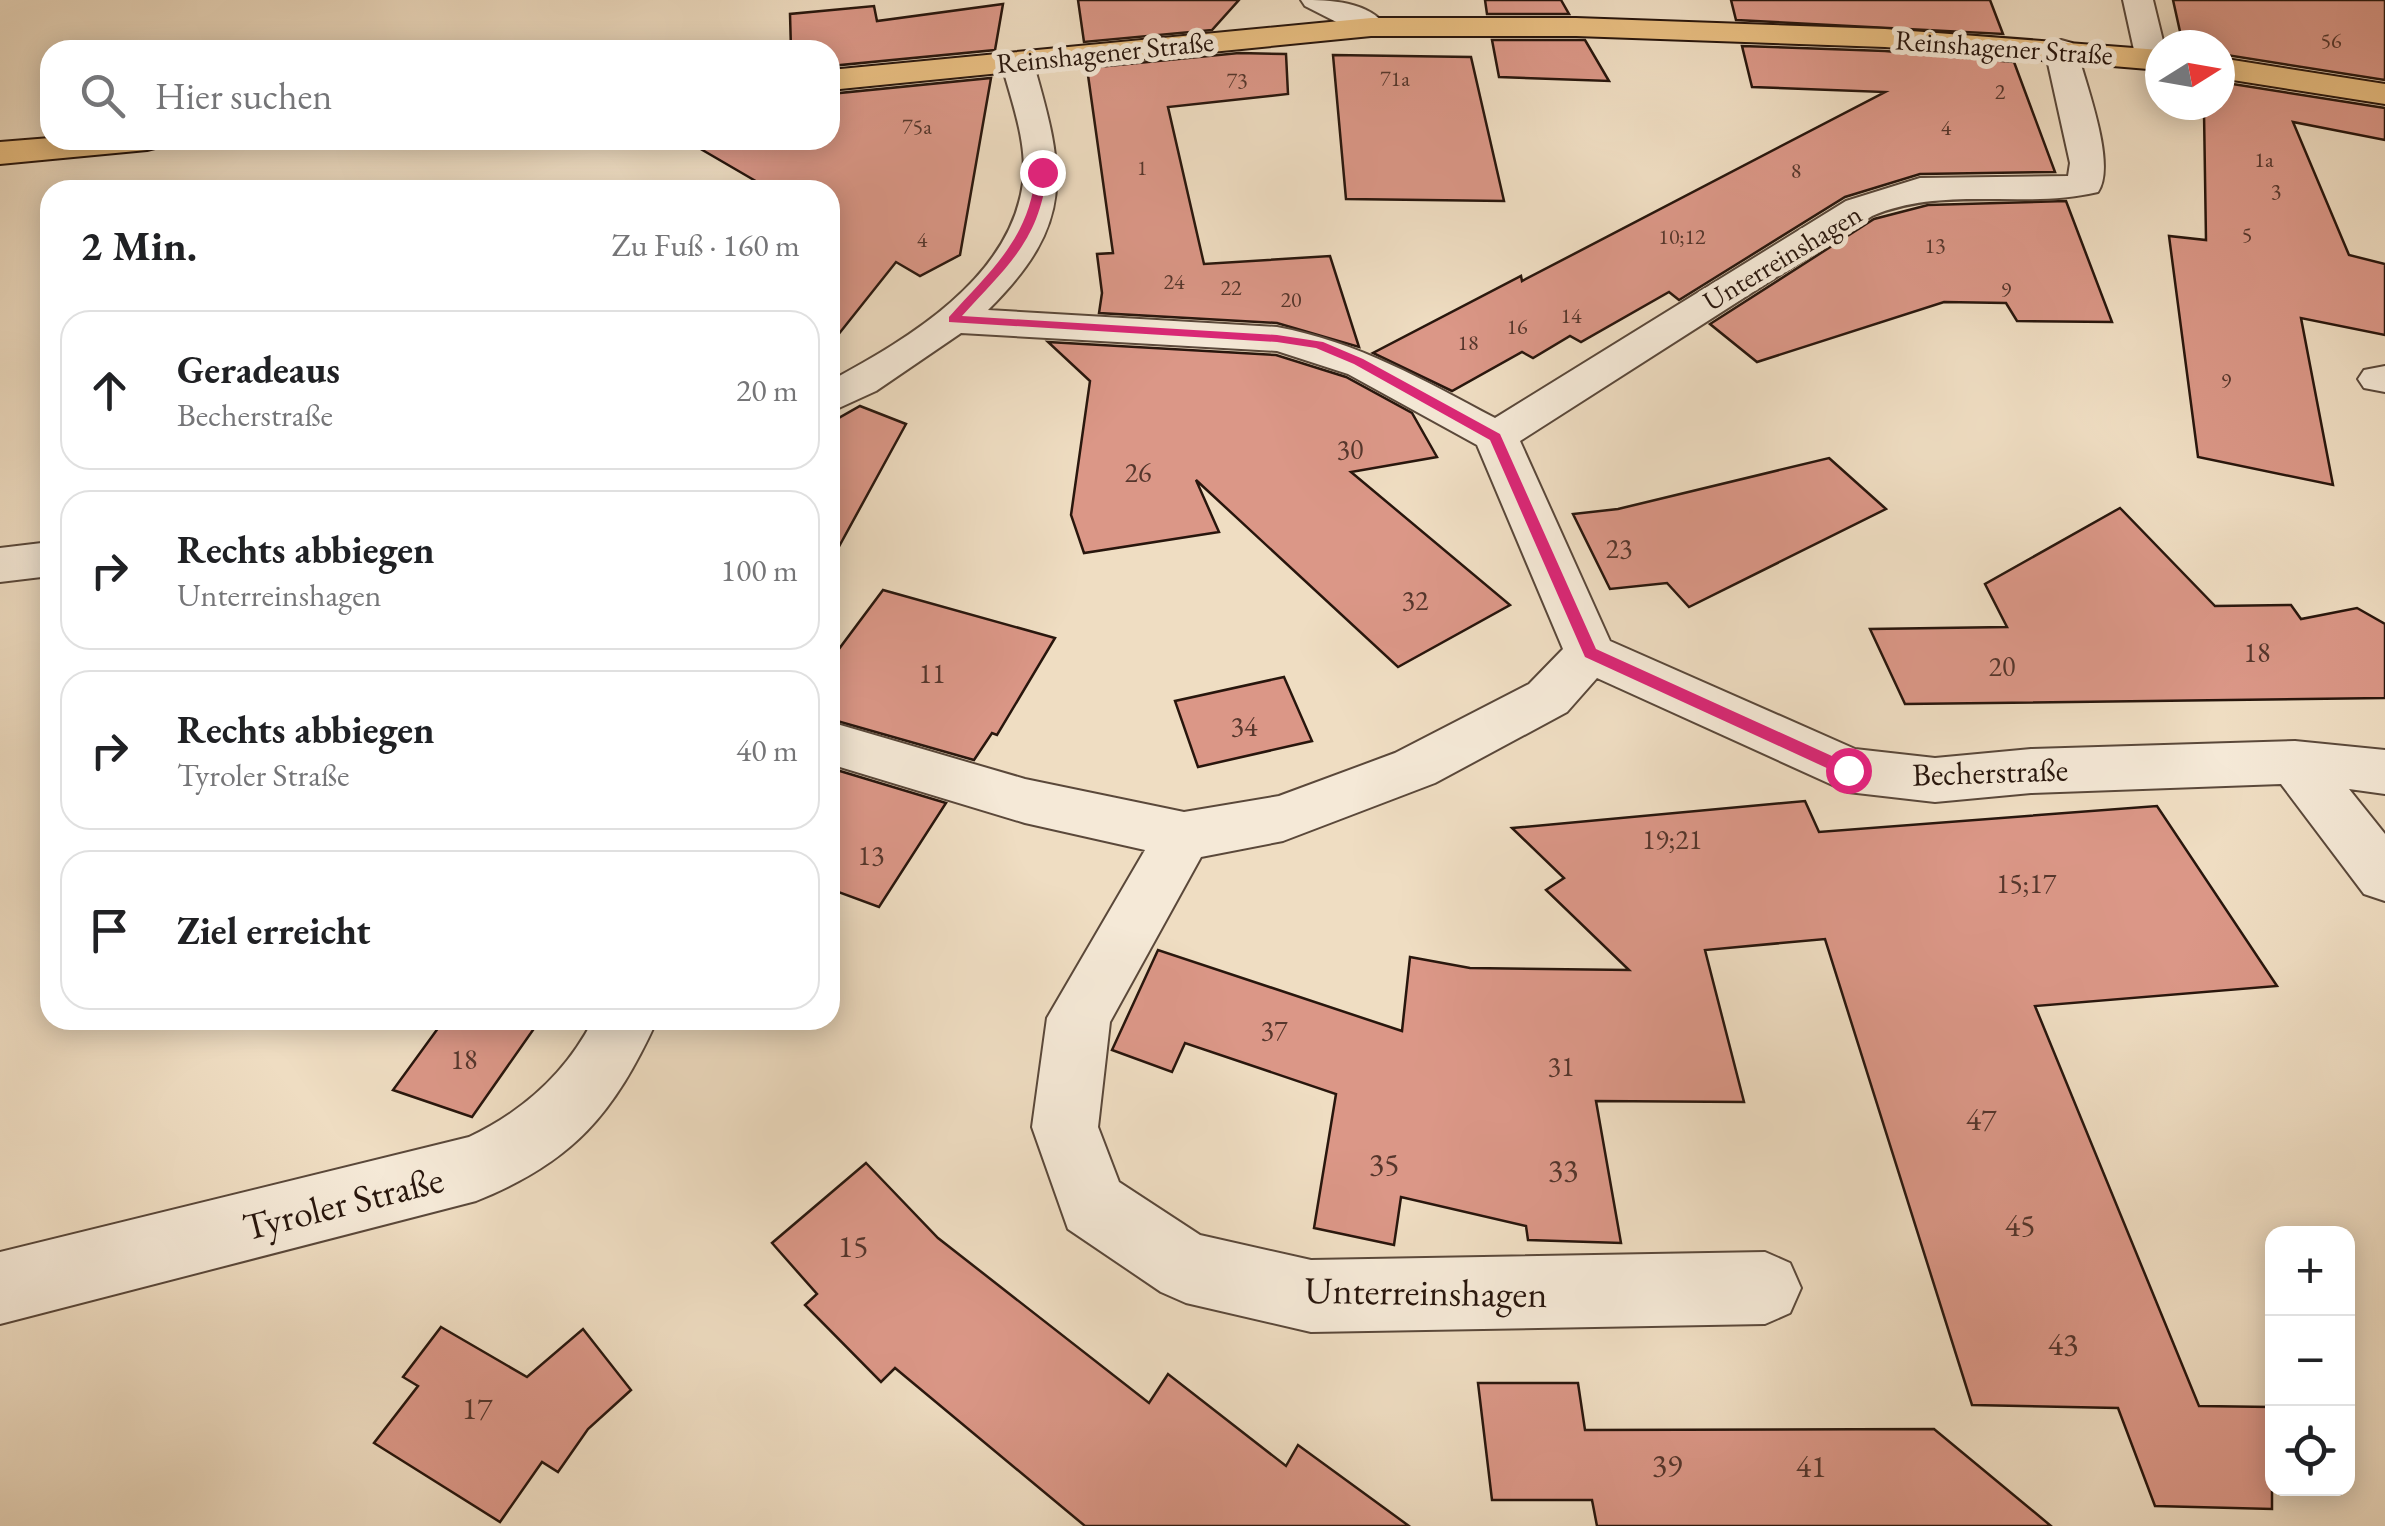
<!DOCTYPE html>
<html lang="de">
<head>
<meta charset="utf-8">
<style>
	:root { --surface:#fff; --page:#f6f6f6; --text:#202124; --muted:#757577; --line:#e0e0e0 }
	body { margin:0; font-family:"EB Garamond",serif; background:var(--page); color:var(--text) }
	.controls { position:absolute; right:30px; bottom:30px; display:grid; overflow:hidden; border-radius:20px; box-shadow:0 5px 25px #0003 }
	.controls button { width:90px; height:90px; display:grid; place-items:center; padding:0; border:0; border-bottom:2px solid var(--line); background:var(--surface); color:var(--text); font:50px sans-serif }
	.compass { position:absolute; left:2145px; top:30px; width:90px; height:90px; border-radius:50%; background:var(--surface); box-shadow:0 5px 25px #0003; rotate:79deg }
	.stop { position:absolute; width:30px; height:30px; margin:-22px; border:8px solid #db2777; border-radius:50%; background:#fff }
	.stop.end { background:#db2777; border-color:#fff; box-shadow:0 2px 10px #0008 }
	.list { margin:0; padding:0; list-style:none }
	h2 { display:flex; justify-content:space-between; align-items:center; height:130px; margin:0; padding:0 40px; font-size:42px }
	h2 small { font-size:32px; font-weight:400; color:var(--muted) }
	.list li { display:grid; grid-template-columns:65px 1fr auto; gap:30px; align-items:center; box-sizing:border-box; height:160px; margin:0 20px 20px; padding:0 20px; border:2px solid var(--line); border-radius:30px }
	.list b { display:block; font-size:38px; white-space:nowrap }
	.list p { margin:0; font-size:32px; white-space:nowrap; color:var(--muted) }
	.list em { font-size:32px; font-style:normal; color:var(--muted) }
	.icon { flex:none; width:55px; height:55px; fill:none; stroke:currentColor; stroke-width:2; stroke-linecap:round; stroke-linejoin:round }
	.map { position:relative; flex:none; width:2385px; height:1526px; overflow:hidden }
	.search { position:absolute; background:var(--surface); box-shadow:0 5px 25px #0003; left:40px; top:40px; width:800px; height:110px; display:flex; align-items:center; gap:25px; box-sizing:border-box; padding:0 35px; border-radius:30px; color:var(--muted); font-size:38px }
	.panel { position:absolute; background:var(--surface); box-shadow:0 5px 25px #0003; left:40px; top:180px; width:800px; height:850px; border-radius:30px }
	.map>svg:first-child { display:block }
	.building { fill:#db9787; stroke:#28160d; stroke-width:2.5 }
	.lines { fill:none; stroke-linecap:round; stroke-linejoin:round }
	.minor-casing { stroke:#5a483a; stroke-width:4 }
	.major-casing { stroke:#28160d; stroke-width:4 }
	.minor { fill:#f5e9d7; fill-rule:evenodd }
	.major { fill:#e8be81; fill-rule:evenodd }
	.route { fill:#db2777 }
	.labels { text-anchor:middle; stroke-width:10; stroke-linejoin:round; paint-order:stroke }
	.far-number-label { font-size:22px; fill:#55362c }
	.far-street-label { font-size:28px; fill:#28160d; stroke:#f5e9d7 }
	.number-label { font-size:28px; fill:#55362c }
	.street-label { font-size:32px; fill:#28160d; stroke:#f5e9d7 }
	.near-number-label { font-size:32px; fill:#55362c }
	.near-street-label { font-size:38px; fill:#28160d; stroke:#f5e9d7 }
</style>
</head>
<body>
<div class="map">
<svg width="2385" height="1526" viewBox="0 0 2385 1526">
	<rect width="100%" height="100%" fill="#efddc2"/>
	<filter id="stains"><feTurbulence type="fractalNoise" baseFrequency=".002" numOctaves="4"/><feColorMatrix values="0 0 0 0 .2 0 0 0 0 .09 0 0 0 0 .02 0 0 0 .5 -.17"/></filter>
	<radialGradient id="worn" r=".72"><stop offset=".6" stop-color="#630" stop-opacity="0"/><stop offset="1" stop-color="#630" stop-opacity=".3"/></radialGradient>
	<!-- building -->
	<g class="building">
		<polygon points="1078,0 1239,0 1212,30 1084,42"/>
		<polygon points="1485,0 1561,0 1569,14 1487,14"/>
		<polygon points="1731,0 1990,0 2003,34 1736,20"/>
		<polygon points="2173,0 2385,0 2385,80 2220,54 2220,45 2183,45"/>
		<polygon points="1003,4 995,50 830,66 830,50 791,50 790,14 874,6 877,21"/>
		<polygon points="1492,40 1585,40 1609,81 1499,77"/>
		<polygon points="1742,46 1885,51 2014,62 2055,172 1920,174 1845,197 1679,300 1669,292 1581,342 1570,336 1533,358 1522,352 1452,391 1373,353 1521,276 1522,281 1885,92 1752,87"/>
		<polygon points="1239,53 1286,54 1288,94 1168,107 1204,264 1330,256 1359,347 1277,323 1099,313 1102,293 1097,254 1113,253 1087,68"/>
		<polygon points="1333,55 1471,57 1504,201 1346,199"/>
		<polygon points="991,78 960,255 920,276 896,262 830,345 830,190 771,190 687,141 830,140 830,94"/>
		<polygon points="2220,82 2385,108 2385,140 2293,122 2349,255 2385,264 2385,335 2301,318 2333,485 2198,457 2169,236 2206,240 2204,112 2197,111 2196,105 2220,105"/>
		<polygon points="2066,201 2112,322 2017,321 2006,303 1944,302 1757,362 1710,324 1874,219 1928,205"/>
		<polygon points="1048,342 1276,355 1346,377 1412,413 1437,457 1351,472 1510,605 1398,667 1196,480 1219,532 1084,553 1071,515 1090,381"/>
		<polygon points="860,406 906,424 830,563 830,423"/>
		<polygon points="1829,458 1886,509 1689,607 1667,583 1610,589 1573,514 1618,509"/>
		<polygon points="2120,508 2215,606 2291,605 2301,619 2357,608 2385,624 2385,698 1905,704 1870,629 2007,627 1985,584"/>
		<polygon points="883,590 1055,638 997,735 992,733 974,760 830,719 830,661"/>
		<polygon points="1284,677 1312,741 1198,767 1175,701"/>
		<polygon points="830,768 946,803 879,907 830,889"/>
		<polygon points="1805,801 1819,832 2157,806 2277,986 2035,1006 2199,1406 2272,1407 2272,1509 2155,1506 2118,1408 1972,1405 1825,939 1705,950 1744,1102 1596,1101 1621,1243 1528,1240 1526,1226 1401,1197 1394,1245 1314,1228 1336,1094 1185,1043 1172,1072 1112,1050 1158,950 1402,1031 1410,957 1470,968 1629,970 1546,890 1564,878 1512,828"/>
		<polygon points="444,1020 540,1020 472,1117 393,1090"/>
		<polygon points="866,1163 938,1238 1149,1403 1168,1374 1286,1466 1298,1445 1409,1526 1085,1526 895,1368 881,1382 805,1305 817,1294 772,1243"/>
		<polygon points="441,1327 527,1377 583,1329 631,1390 588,1429 558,1472 542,1462 500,1522 374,1443 418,1386 403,1377"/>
		<polygon points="1478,1383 1578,1383 1585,1430 1934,1429 2051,1526 1597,1526 1592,1500 1492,1500"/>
	</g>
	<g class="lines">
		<defs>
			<g id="minor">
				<path d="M1301,0c29,0 67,1 86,27l-5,7h-22l-55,-28z"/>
				<polygon points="2123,0 2153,0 2164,45 2160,45 2160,67 2141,66 2136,59"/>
				<path d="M2061,40l11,3 5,7c8,33 40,114 21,142 -76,18 -153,-7 -226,24l-352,225 90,200 245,108 80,9 96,-9 264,-8 90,9v44l-36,-5 36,45v67l-21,-7 -83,-110 -250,9 -96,9 -87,-10 -251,-114 -30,34 -132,71 -152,58 -82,16 -91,165 -12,105 21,55 81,53 111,25 454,-8 25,11 11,25 -11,25 -25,11 -454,8 -125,-29 -25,-11 -93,-63 -36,-102 15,-109 98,-168 -120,-27 -195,-59v-42l195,57 159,33 95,-16 116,-43 134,-69 34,-35 -86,-204 -129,-71 -71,-23 -316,-18 -85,58 -46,21v-31c78,-42 180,-102 193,-198 5,-40 -12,-83 -22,-121l5,-7h22l5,7c32,110 43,161 -45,248l289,17c81,15 146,53 218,91l351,-217 74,-23 148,-2 2,-13 -25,-113 5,-7z"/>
				<polygon points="2385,366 2385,392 2364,388 2358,379 2364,370"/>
				<polygon points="50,542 50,576 0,582 0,548"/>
				<path d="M593,1020h64c-43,94 -84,142 -181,181l-476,123v-72l469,-115c53,-25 97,-64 124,-117z"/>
			</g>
			<g id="major">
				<polygon points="1371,18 1576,18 1885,29 2160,50 2160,70 1885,47 1576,36 1371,36 830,90 830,70"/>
				<polygon points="2220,58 2385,84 2385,104 2220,78"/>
				<polygon points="50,138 50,140 164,140 159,147 147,150 0,164 0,142"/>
			</g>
		</defs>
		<!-- minor casing -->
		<use href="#minor" class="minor-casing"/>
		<!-- major casing -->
		<use href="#major" class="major-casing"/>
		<!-- minor -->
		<use href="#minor" class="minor"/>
		<!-- major -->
		<use href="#major" class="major"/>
	</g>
	<!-- route -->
	<path class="route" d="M1042,169l5,3c-7,69 -41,95 -85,144l315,19 46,7 40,17 137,75 96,215 258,117v9h-12l-257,-118 -95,-217 -136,-76 -38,-16 -39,-6 -328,-20v-5c43,-48 80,-78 87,-145z"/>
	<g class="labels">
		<!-- far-number labels -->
		<g class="far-number-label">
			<text x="2331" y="48">56</text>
			<text x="1395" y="86">71a</text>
			<text x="1237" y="88">73</text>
			<text x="2000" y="99">2</text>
			<text x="917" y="134">75a</text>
			<text x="1946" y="135">4</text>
			<text x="2264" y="167">1a</text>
			<text x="1142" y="175">1</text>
			<text x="1796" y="178">8</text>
			<text x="2276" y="199">3</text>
			<text x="2247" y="242">5</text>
			<text x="1682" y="244">10;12</text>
			<text x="922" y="247">4</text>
			<text x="1935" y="253">13</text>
			<text x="1174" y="289">24</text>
			<text x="1231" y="295">22</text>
			<text x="2006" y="297">9</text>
			<text x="1291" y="307">20</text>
			<text x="1571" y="323">14</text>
			<text x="1517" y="334">16</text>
			<text x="1468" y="350">18</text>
			<text x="2226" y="388">9</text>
		</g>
		<!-- far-street labels -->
		<g class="far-street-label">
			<text transform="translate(2004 47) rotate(4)" y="10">Reinshagener Straße</text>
			<text transform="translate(1105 52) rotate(-6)" y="10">Reinshagener Straße</text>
			<text transform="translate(1782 257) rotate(-31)" y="10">Unterreinshagen</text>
		</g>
		<!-- number labels -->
		<g class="number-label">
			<text x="1350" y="459">30</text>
			<text x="1138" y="482">26</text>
			<text x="1619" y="558">23</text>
			<text x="1415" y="610">32</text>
			<text x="2257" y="662">18</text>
			<text x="2002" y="676">20</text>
			<text x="932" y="683">11</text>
			<text x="1244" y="736">34</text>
			<text x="1672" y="849">19;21</text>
			<text x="871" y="865">13</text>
			<text x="2026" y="893">15;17</text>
			<text x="1274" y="1040">37</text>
			<text x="464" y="1069">18</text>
			<text x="1561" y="1076">31</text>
		</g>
		<!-- street labels -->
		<g class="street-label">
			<text transform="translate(1990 772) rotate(-2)" y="11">Becherstraße</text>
		</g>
		<!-- near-number labels -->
		<g class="near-number-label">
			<text x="1981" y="1130">47</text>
			<text x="1384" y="1175">35</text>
			<text x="1563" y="1181">33</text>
			<text x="2020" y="1236">45</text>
			<text x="853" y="1257">15</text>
			<text x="2063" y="1355">43</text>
			<text x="477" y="1419">17</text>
			<text x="1667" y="1476">39</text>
			<text x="1811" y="1477">41</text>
		</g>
		<!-- near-street labels -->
		<g class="near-street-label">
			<text transform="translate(343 1203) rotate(-14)" y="13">Tyroler Straße</text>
			<text transform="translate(1426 1292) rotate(1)" y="13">Unterreinshagen</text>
		</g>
	</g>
	<rect width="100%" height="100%" filter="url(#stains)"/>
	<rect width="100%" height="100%" fill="url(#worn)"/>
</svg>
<div class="controls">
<button>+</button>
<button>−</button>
<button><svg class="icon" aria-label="locate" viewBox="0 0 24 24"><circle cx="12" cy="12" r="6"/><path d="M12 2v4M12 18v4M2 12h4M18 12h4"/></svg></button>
</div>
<svg class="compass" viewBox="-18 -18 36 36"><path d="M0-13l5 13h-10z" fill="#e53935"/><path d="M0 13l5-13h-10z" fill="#757577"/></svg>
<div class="stop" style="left:1848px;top:770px"></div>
<div class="stop end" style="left:1042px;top:172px"></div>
<div class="search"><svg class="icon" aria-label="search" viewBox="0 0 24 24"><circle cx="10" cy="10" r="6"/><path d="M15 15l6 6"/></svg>Hier suchen</div>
<section class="panel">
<h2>2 Min.<small>Zu Fuß · 160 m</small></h2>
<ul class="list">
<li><svg class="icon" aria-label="ahead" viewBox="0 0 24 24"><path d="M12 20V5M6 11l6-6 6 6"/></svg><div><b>Geradeaus</b><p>Becherstraße</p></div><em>20 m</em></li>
<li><svg class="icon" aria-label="right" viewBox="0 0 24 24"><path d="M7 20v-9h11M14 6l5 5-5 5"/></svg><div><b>Rechts abbiegen</b><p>Unterreinshagen</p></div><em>100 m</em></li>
<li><svg class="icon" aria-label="right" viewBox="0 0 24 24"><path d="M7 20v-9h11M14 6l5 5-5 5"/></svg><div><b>Rechts abbiegen</b><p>Tyroler Straße</p></div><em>40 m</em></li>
<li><svg class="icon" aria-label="arrive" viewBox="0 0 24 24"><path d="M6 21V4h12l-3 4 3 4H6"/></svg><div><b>Ziel erreicht</b></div></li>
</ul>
</section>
</div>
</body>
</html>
